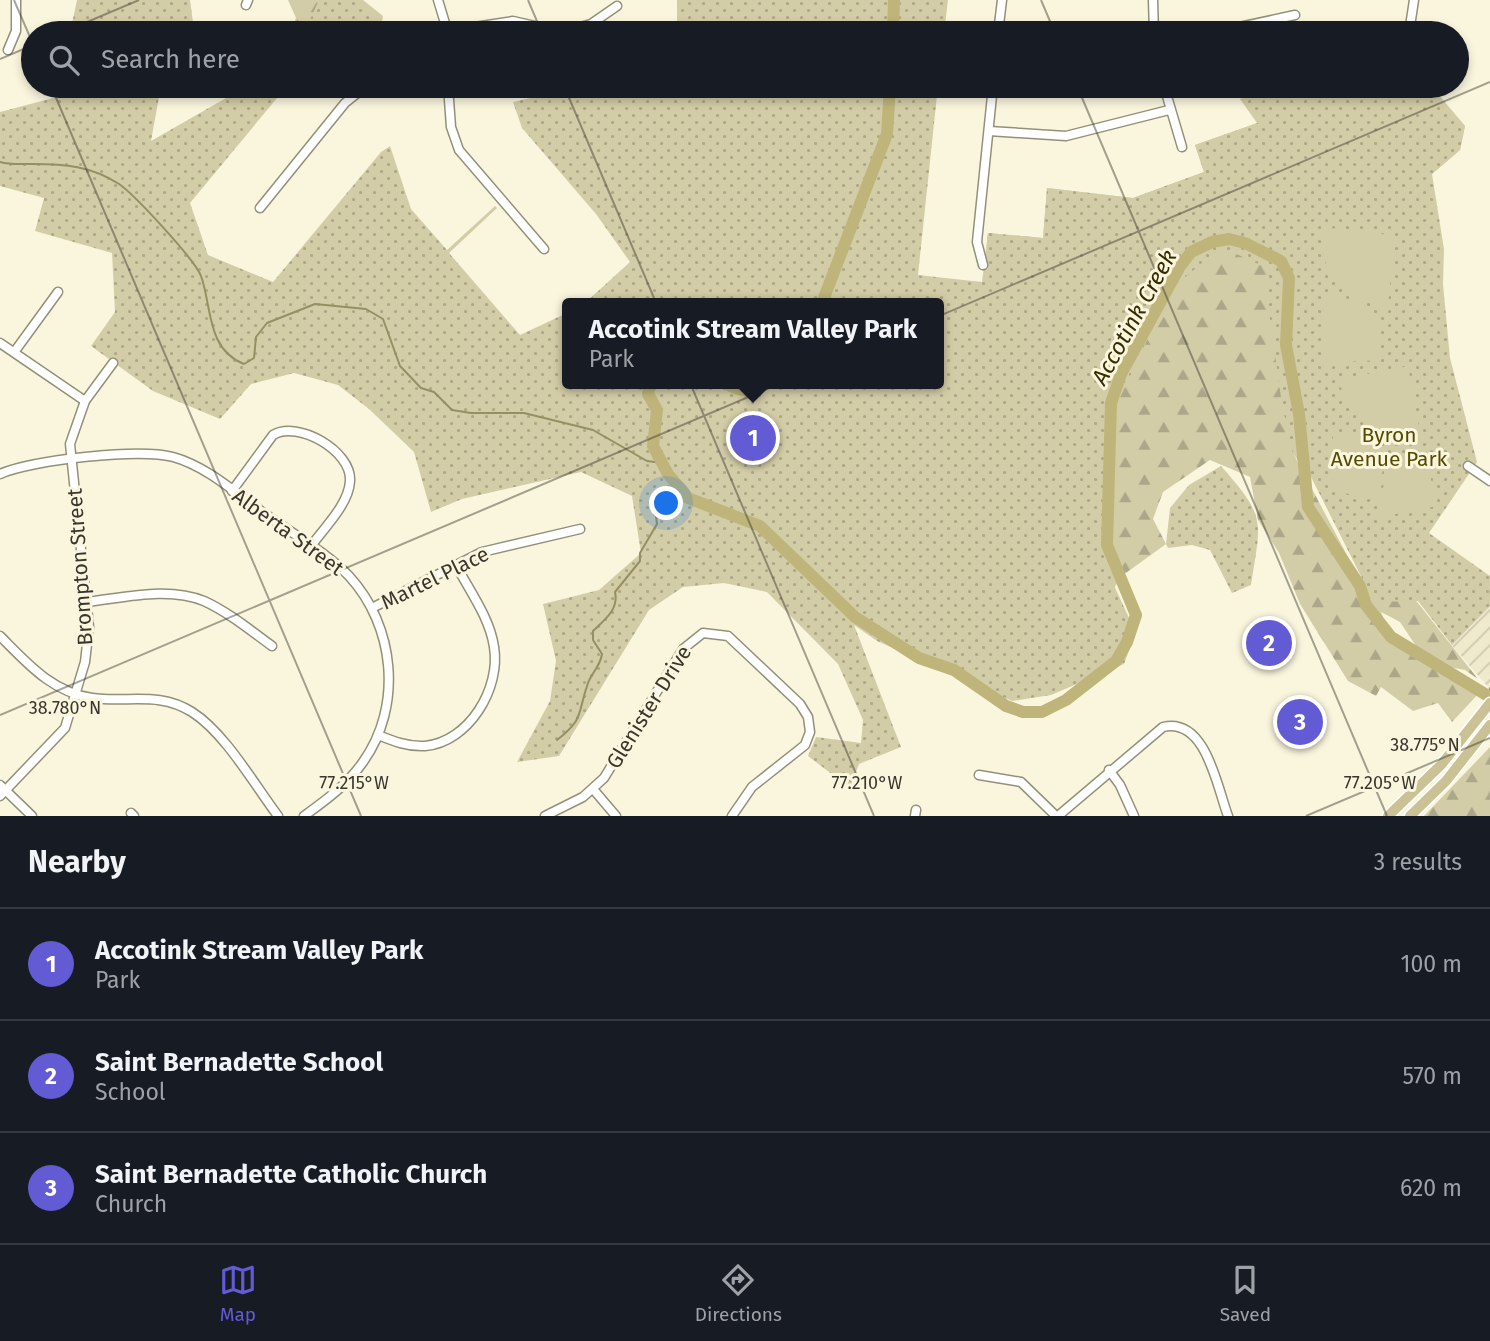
<!DOCTYPE html>
<html lang="en">
<head>
<meta charset="utf-8">
<style>
	:root { --surface:#171b24; --page:#20242c; --text:#f1f3f6; --muted:#9ea1a6; --line:#363941; --accent:#625bd4 }
	body { margin:0; font-family:"Fira Sans",sans-serif; background:var(--page); color:var(--text) }
	.you { position:absolute; left:667px; top:504px; width:24px; height:24px; margin:-18px; border:5px solid #fff; border-radius:50%; background:#1a73e8; box-shadow:0 0 0 10px #1a73e833 }
	.badge { display:grid; place-items:center; width:46px; height:46px; border-radius:50%; background:var(--accent); color:#fff; font-size:23px; font-weight:700 }
	.pin { position:absolute; translate:-50% -50%; border:4px solid #fff; box-shadow:0 2px 7px #0006 }
	.popup { position:absolute; left:562px; top:298px; width:382px; height:91px; box-sizing:border-box; display:grid; place-content:center; border-radius:7px; background:var(--surface); filter:drop-shadow(0 2px 5px #0005); font-size:23px; white-space:nowrap; color:var(--muted) }
	.popup b { font-size:26px; color:var(--text) }
	.popup::after { content:''; position:absolute; left:50%; top:100%; margin-left:-14px; border:14px solid transparent; border-top-color:var(--surface) }
	.list { margin:0; padding:0; list-style:none }
	h2 { display:flex; justify-content:space-between; align-items:center; height:91px; margin:0; padding:0 28px; font-size:30px }
	h2 small { font-size:23px; font-weight:400; color:var(--muted) }
	.list li { display:grid; grid-template-columns:46px 1fr auto; gap:21px; align-items:center; box-sizing:border-box; height:112px; padding:0 28px; border-top:2px solid var(--line) }
	.list b { display:block; font-size:26px; white-space:nowrap }
	.list p { margin:0; font-size:23px; white-space:nowrap; color:var(--muted) }
	.list em { font-size:23px; font-style:normal; color:var(--muted) }
	.icon { flex:none; width:38px; height:38px; fill:none; stroke:currentColor; stroke-width:2; stroke-linecap:round; stroke-linejoin:round }
	.map { position:relative; flex:none; width:1490px; height:816px; overflow:hidden }
	.search { position:absolute; background:var(--surface); box-shadow:0 4px 10px #0003; left:21px; right:21px; top:21px; height:77px; display:flex; align-items:center; gap:18px; box-sizing:border-box; padding:0 24px; border-radius:38px; color:var(--muted); font-size:26px }
	.sheet { height:427px; background:var(--surface) }
	nav { display:flex; justify-content:space-around; align-items:center; box-sizing:border-box; height:98px; border-top:2px solid var(--line); background:var(--surface); font-size:19px; color:var(--muted) }
	nav a { display:grid; justify-items:center; gap:4px }
	nav .on { color:var(--accent) }
	.map>svg:first-child { display:block }
	.industrial { fill:url(#industrial-furrows) }
	.forest { fill:url(#forest-firs); fill-rule:evenodd }
	.park { fill:url(#park-dots) }
	.pitch { fill:#d3cda7 }
	.lines { fill:none; stroke-linecap:round; stroke-linejoin:round }
	.stream { stroke:#968f64; stroke-width:2 }
	.river { stroke:#bfb57b; stroke-width:12 }
	.minor-casing { stroke:#93907a; stroke-width:11 }
	.major-casing { stroke:#fff; stroke-width:13 }
	.minor { stroke:#fff; stroke-width:8 }
	.major { stroke:#cac294; stroke-width:10 }
	.ticks { fill:none; stroke:#38362d; stroke-width:2; stroke-opacity:0.45 }
	.labels { text-anchor:middle; stroke-width:6; stroke-linejoin:round; paint-order:stroke }
	.park-label { font-size:21px; fill:#564a00; stroke:#faf6de }
	.street-label { font-size:21px; fill:#38362d; stroke:#faf6de }
	.water-label { font-size:23px; font-style:italic; fill:#352d00; stroke:#faf6de }
	.ticks-label { font-size:18px; text-anchor:middle; fill:#38362d; stroke:#faf6de; stroke-width:6; stroke-linejoin:round; paint-order:stroke }
</style>
</head>
<body>
<div class="map">
<svg width="1490" height="816" viewBox="0 0 1490 816">
	<defs>
		<pattern id="industrial-furrows" width="10" height="10" patternUnits="userSpaceOnUse" patternTransform="scale(1.75)"><rect width="10" height="10" fill="#efeacb"/><path d="M-1 1l2-2M0 10L10 0M9 11l2-2" fill="none" stroke="#cec9af"/></pattern>
		<pattern id="forest-firs" width="22" height="20" patternUnits="userSpaceOnUse" patternTransform="scale(1.75)"><rect width="22" height="20" fill="#d3cda7"/><path d="M5 1l3.5 6h-7zM16 11l3.5 6h-7z" fill="#aca788"/></pattern>
		<pattern id="park-dots" width="8" height="8" patternUnits="userSpaceOnUse" patternTransform="scale(1.75)"><rect width="8" height="8" fill="#d3cda7"/><path d="M2 2h.1M6 6h.1" fill="none" stroke="#aca788" stroke-width="1.8" stroke-linecap="round"/></pattern>
	</defs>
	<rect width="100%" height="100%" fill="#faf6de"/>
	<!-- industrial -->
	<polygon class="industrial" points="1490,601 1490,685 1488,687 1449,642"/>
	<!-- forest -->
	<g class="forest">
		<polygon points="363,0 383,16 380,33 289,33 296,18 288,0"/>
		<path d="M1288,86h143l34,40 -5,24 -28,24 -139,279 64,121 19,25 38,-1 64,81 -13,-9 -16,-3 33,23 -30,32 -14,-19 -25,8 -32,-24 -5,9 -28,-15 -48,-77 -21,-51 -21,-33 -8,-43 -40,-17 -47,32 -10,27 13,25 -47,34 -37,83 -366,-277h222v-81l-32,-24 77,3 5,-49 55,5 4,-50 86,10 71,-26 -9,-27 62,-22 -17,-24zM1381,612l19,10 24,36 -33,-21z"/>
		<polygon points="1490,747 1490,816 1424,816"/>
	</g>
	<!-- park -->
	<g class="park">
		<polygon points="77,0 190,0 194,30 171,33 70,33"/>
		<polygon points="319,0 357,0 380,23 363,33 304,33"/>
		<polygon points="677,0 948,0 944,33 677,33"/>
		<polygon points="60,86 161,86 151,141 247,86 287,86 190,203 208,255 273,282 381,152 390,146 411,209 447,250 495,206 497,208 449,253 520,335 567,313 568,384 938,384 938,303 585,303 630,262 596,214 522,128 513,102 584,86 938,86 918,275 982,282 988,233 1043,238 1047,188 1133,198 1204,172 1195,145 1258,123 1255,113 1240,99 1288,86 1431,86 1465,126 1460,150 1432,174 1444,249 1443,284 1450,358 1477,462 1429,533 1490,576 1490,606 1452,645 1418,601 1374,602 1310,475 1293,454 1282,405 1269,311 1269,269 1221,247 1171,289 1108,423 1102,535 1111,579 1136,633 1124,664 1051,695 1012,701 877,641 854,625 901,747 859,764 850,788 808,756 816,737 861,743 863,720 838,664 767,592 724,583 683,587 649,610 559,756 517,762 550,701 556,661 543,604 599,590 641,553 632,496 581,472 462,499 431,512 414,452 369,409 338,385 294,373 251,384 220,419 153,391 91,346 115,312 112,253 35,231 44,198 0,186 0,112 57,97"/>
		<path d="M1221,466c46,52 40,54 30,119l-19,8 -22,-43 -18,-5 -24,3 -2,-4 4,-36 19,-23z"/>
	</g>
	<!-- pitch -->
	<g class="pitch">
		<path d="M1322,227l68,8 4,4 -6,68c-47,-6 -69,-32 -66,-80z"/>
		<path d="M1322,293c20,3 51,10 57,33 3,10 0,24 1,34l-56,3 -3,-4z"/>
		<path d="M1408,366l13,72c-44,14 -70,-22 -83,-58z"/>
		<polygon points="1351,433 1377,446 1385,460 1377,497 1332,492 1333,434"/>
		<path d="M1426,451l10,55 -55,11c-3,-35 10,-59 45,-66z"/>
	</g>
	<g class="lines">
		<!-- stream -->
		<g class="stream">
			<path d="M0,162c10,3 22,2 32,2 33,0 59,2 87,20 16,11 76,76 82,92 11,30 5,73 43,88l10,-6 2,-21 11,-14 48,-19 51,5 17,10 17,47 21,22 13,4 18,18 19,3h53l69,17 54,31 15,2"/>
			<polyline points="1488,695 1490,688"/>
			<path d="M557,740c28,-22 20,-26 31,-57 4,-11 12,-16 14,-29l-9,-14v-9c11,-11 26,-21 22,-39l25,-31v-8l17,-29 -2,-15 12,-17 13,-5"/>
		</g>
		<!-- river -->
		<g class="river">
			<polyline points="893,33 894,0"/>
			<polyline points="822,303 887,134 890,86"/>
			<polyline points="650,384 648,394 657,410 653,446 668,474 688,498 760,526 855,617 919,658 954,670 1006,706 1023,712 1042,712 1066,700 1116,661 1127,642 1136,615 1107,545 1111,403 1121,374 1179,268 1191,252 1212,242 1229,239 1245,243 1281,261 1289,278 1286,345 1299,414 1308,507 1360,586 1366,605 1391,637 1490,697"/>
			<path d="M727,384c14,8 21,8 35,0"/>
		</g>
		<defs>
			<g id="minor">
				<polyline points="438,0 448,33"/>
				<polyline points="1153,0 1154,33"/>
				<polyline points="246,5 248,0"/>
				<polyline points="448,31 513,21 557,31 573,29 591,24 617,6"/>
				<polyline points="998,33 1002,0"/>
				<polyline points="1212,33 1295,15"/>
				<polyline points="1409,33 1414,0"/>
				<polyline points="8,50 16,31 16,0"/>
				<polyline points="448,86 451,127 459,150 544,249"/>
				<polyline points="1164,86 1182,147"/>
				<polyline points="989,131 1066,136 1169,110"/>
				<polyline points="260,208 345,103 360,91 373,86"/>
				<polyline points="983,265 977,242 993,86"/>
				<polyline points="0,343 85,401"/>
				<polyline points="15,351 58,292"/>
				<polyline points="1468,466 1490,481"/>
				<path d="M0,474c32,-14 139,-26 173,-17 34,9 66,39 95,59 26,19 58,36 81,60 46,50 54,130 14,186 -16,23 -37,38 -59,54"/>
				<path d="M232,491l41,-56c25,-15 79,16 77,46 -1,23 -26,47 -39,65"/>
				<path d="M86,602c37,-4 82,-16 118,-1 24,11 46,29 68,45"/>
				<polyline points="372,608 482,552 580,529"/>
				<path d="M0,636c28,28 52,56 92,62 36,5 67,-7 100,14 33,21 62,72 86,104"/>
				<path d="M378,735c15,6 30,12 47,11 44,-4 76,-58 69,-99 -4,-29 -25,-57 -38,-82"/>
				<polyline points="1109,770 1120,785 1134,816"/>
				<polyline points="979,775 1021,782 1056,816"/>
				<polyline points="0,785 32,816"/>
				<polyline points="593,789 616,816"/>
				<polyline points="0,796 65,728 85,662 89,627 70,444 85,401 113,363"/>
				<polyline points="131,813 134,816"/>
				<polyline points="545,816 583,797 604,778 683,649 703,633 728,636 800,704 808,717 810,732 805,745 752,787 732,816"/>
				<polyline points="915,816 916,810"/>
				<path d="M1058,816l105,-89c43,-10 54,60 65,89"/>
			</g>
			<g id="major">
				<polyline points="1388,816 1441,765 1490,703"/>
				<polyline points="1410,816 1446,781 1490,725"/>
			</g>
		</defs>
		<!-- minor casing -->
		<use href="#minor" class="minor-casing"/>
		<!-- major casing -->
		<use href="#major" class="major-casing"/>
		<!-- minor -->
		<use href="#minor" class="minor"/>
		<!-- major -->
		<use href="#major" class="major"/>
	</g>
	<!-- ticks -->
	<path class="ticks" d="M14,0l19,44M528,0l14,33M1041,0l14,33M61,33l78,-33M0,59l33,-14M51,86l310,730M564,86l310,730M1077,86l310,730M0,715l1490,-633M1306,816l184,-78"/>
	<g class="labels">
		<!-- park labels -->
		<g class="park-label">
			<text x="1389" y="442">Byron<tspan x="1389" dy="24">Avenue Park</tspan></text>
		</g>
		<!-- street labels -->
		<g class="street-label">
			<text transform="translate(288 532) rotate(36)" y="7">Alberta Street</text>
			<text transform="translate(80 567) rotate(-94)" y="7">Brompton Street</text>
			<text transform="translate(435 578) rotate(-26)" y="7">Martel Place</text>
			<text transform="translate(649 707) rotate(-58)" y="7">Glenister Drive</text>
		</g>
		<!-- water labels -->
		<g class="water-label">
			<text transform="translate(1134 317) rotate(-61)" y="8">Accotink Creek</text>
		</g>
	</g>
	<g class="ticks-label">
		<text x="65" y="714">38.780°N</text>
		<text x="1425" y="751">38.775°N</text>
		<text x="354" y="789">77.215°W</text>
		<text x="867" y="789">77.210°W</text>
		<text x="1380" y="789">77.205°W</text>
	</g>
</svg>
<div class="you"></div>
<div class="pin badge" style="left:753px;top:438px">1</div>
<div class="popup"><b>Accotink Stream Valley Park</b>Park</div>
<div class="pin badge" style="left:1269px;top:643px">2</div>
<div class="pin badge" style="left:1300px;top:722px">3</div>
<div class="search"><svg class="icon" aria-label="search" viewBox="0 0 24 24"><circle cx="10" cy="10" r="6"/><path d="M15 15l6 6"/></svg>Search here</div>
</div>
<section class="sheet">
<h2>Nearby<small>3 results</small></h2>
<ul class="list">
<li><span class="badge">1</span><div><b>Accotink Stream Valley Park</b><p>Park</p></div><em>100 m</em></li>
<li><span class="badge">2</span><div><b>Saint Bernadette School</b><p>School</p></div><em>570 m</em></li>
<li><span class="badge">3</span><div><b>Saint Bernadette Catholic Church</b><p>Church</p></div><em>620 m</em></li>
</ul>
</section>
<nav>
<a class="on"><svg class="icon" aria-label="map" viewBox="0 0 24 24"><path d="M3 6l6-2 6 2 6-2v14l-6 2-6-2-6 2zM9 4v14M15 6v14"/></svg>Map</a>
<a><svg class="icon" aria-label="directions" viewBox="0 0 24 24"><path d="M12 3l9 9-9 9-9-9zM9 14v-3h6M13 9l2 2-2 2"/></svg>Directions</a>
<a><svg class="icon" aria-label="saved" viewBox="0 0 24 24"><path d="M7 4h10v16l-5-4-5 4z"/></svg>Saved</a>
</nav>
</body>
</html>
